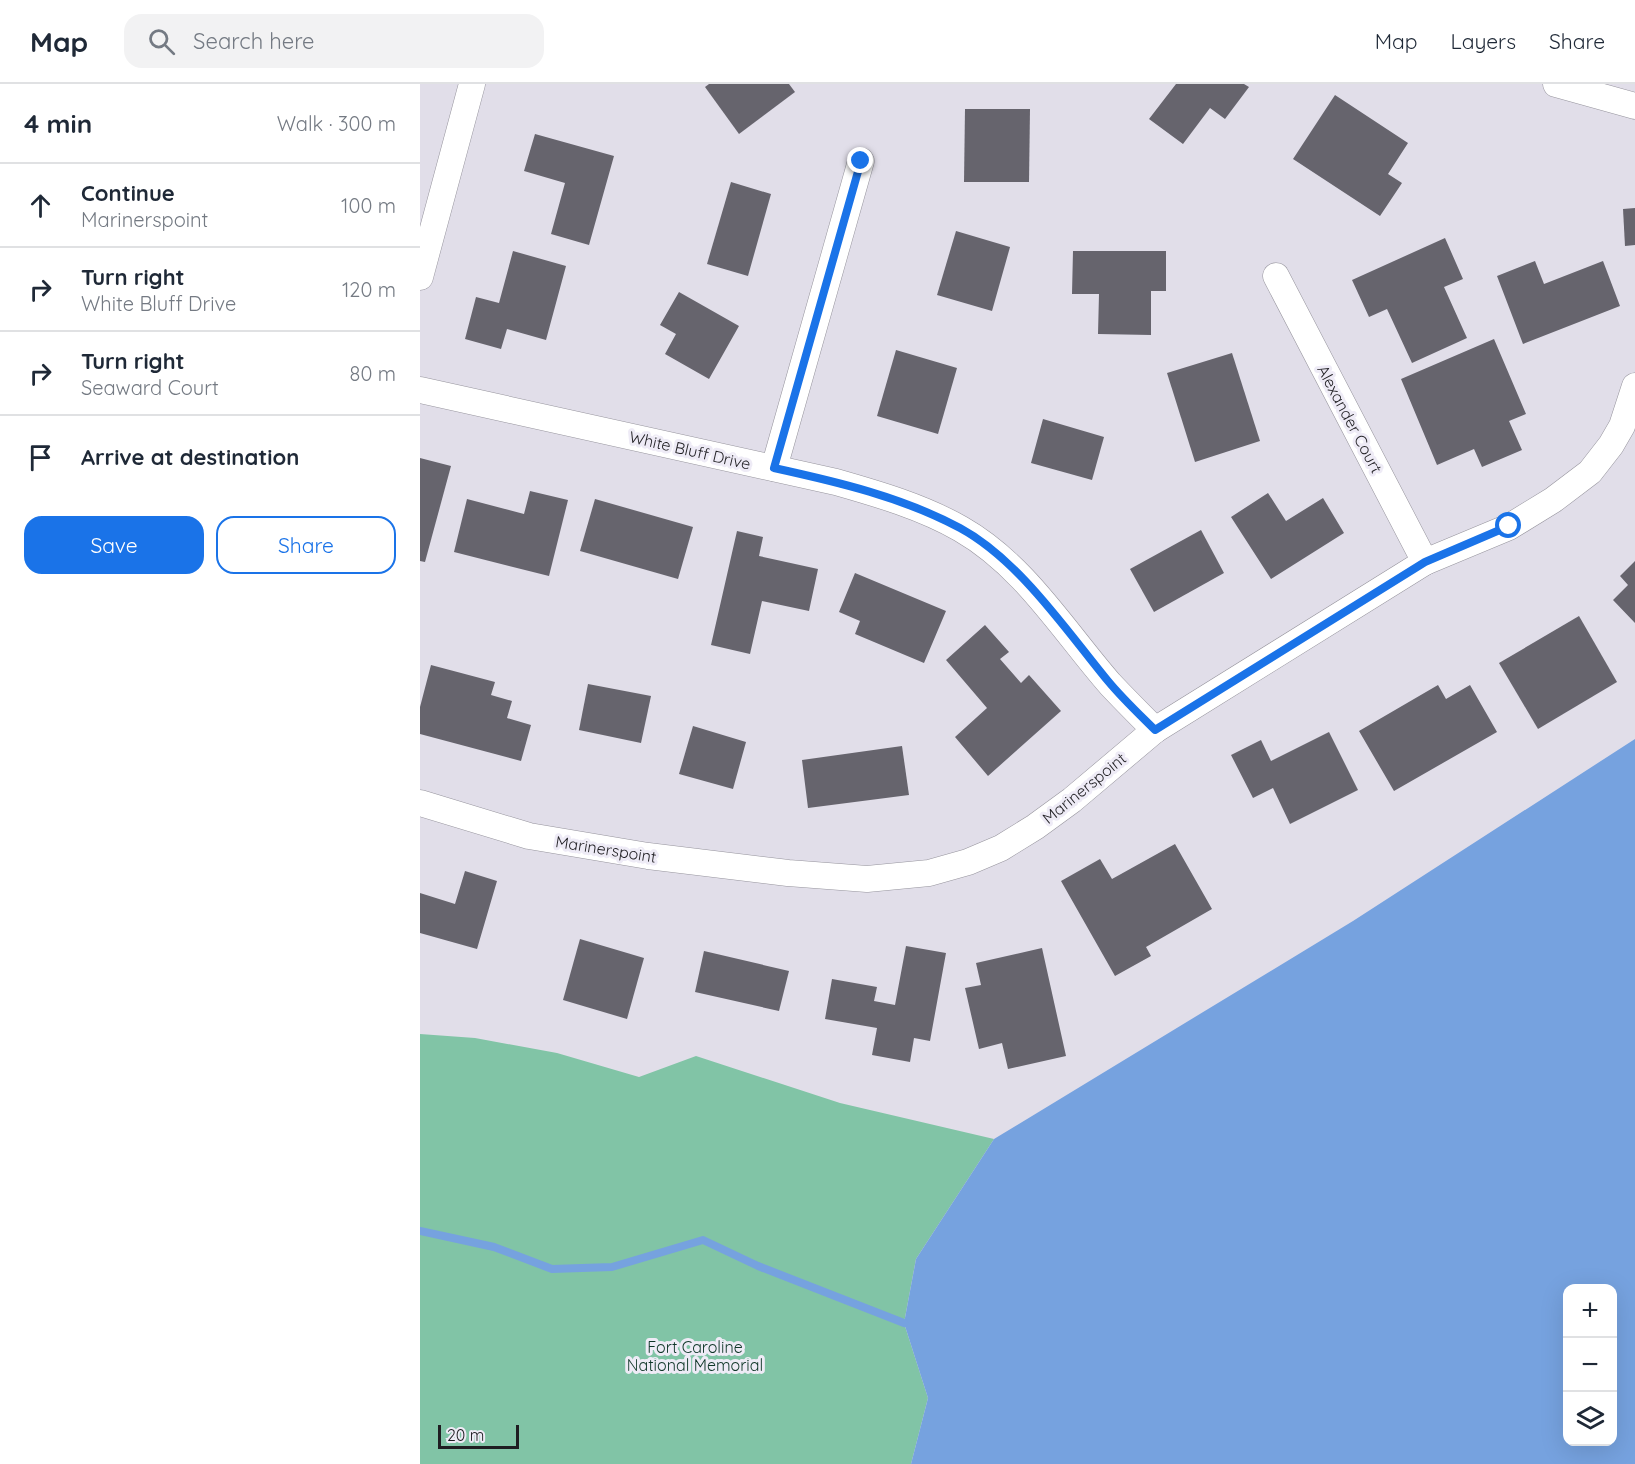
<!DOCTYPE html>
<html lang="en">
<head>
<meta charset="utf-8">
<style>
	:root { --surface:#fff; --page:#f2f2f3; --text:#1f2937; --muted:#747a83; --line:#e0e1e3; --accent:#1a73e8 }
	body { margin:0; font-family:Quicksand,sans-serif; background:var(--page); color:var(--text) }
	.controls { position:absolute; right:18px; bottom:18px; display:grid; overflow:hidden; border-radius:12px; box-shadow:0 6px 24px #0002 }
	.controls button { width:54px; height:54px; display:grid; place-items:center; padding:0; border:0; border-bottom:2px solid var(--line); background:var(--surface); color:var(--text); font:30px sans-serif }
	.scale { position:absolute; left:18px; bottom:15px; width:81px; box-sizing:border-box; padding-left:6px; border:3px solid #1f1e22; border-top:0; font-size:16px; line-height:21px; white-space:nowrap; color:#1f1e22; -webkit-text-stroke:4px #eeebf6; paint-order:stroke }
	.stop { position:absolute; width:18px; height:18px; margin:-14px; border:4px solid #1a73e8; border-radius:50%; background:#fff }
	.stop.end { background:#1a73e8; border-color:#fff; box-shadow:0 2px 6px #0008 }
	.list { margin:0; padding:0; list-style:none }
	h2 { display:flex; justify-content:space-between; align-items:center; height:78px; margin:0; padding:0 24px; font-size:26px }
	h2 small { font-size:20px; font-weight:400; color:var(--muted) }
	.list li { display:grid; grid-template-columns:39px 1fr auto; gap:18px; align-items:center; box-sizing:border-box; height:84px; padding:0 24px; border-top:2px solid var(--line) }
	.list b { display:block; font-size:22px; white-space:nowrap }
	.list p { margin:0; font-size:20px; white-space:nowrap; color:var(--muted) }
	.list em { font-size:20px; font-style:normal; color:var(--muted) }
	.actions { display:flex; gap:12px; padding:18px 24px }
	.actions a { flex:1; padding:14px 0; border:2px solid var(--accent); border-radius:18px; text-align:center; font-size:21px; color:var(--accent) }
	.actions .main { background:var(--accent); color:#fff }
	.icon { flex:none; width:33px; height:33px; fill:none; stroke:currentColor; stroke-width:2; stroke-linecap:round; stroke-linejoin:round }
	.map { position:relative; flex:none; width:1215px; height:1380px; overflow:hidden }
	header { display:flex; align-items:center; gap:36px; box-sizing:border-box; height:84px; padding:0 30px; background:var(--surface); border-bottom:2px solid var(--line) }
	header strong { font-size:28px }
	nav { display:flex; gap:33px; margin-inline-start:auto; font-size:21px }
	.search { width:420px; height:54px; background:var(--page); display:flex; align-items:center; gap:15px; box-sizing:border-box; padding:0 21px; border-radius:18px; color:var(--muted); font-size:22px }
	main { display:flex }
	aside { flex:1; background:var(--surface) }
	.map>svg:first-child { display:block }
	.green { fill:#81c4a6 }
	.water { fill:#76a2df; fill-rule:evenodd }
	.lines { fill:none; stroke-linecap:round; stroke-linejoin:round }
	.stream { stroke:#76a2df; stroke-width:8 }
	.building { fill:#66646d }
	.street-casing { stroke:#96949d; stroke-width:27 }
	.street { stroke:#fff; stroke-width:26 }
	.route { stroke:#1a73e8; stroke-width:8 }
	.labels { text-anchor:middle; stroke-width:6; stroke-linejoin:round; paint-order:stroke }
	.street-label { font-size:16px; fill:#1f1e22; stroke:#eeebf6 }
	.park-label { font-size:16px; fill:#0e3627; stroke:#eeebf6 }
</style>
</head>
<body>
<header>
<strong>Map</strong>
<div class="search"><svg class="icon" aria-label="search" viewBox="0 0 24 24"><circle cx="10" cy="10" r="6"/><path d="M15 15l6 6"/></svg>Search here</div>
<nav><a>Map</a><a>Layers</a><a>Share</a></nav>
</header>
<main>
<aside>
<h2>4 min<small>Walk · 300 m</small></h2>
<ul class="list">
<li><svg class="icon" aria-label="ahead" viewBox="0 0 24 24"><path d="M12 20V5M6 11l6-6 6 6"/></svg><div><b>Continue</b><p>Marinerspoint</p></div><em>100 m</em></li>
<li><svg class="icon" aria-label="right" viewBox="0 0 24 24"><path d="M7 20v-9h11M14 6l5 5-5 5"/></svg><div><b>Turn right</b><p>White Bluff Drive</p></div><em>120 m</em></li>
<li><svg class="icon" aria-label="right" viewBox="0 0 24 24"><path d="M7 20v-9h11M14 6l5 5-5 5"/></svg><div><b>Turn right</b><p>Seaward Court</p></div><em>80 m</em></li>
<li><svg class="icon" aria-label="arrive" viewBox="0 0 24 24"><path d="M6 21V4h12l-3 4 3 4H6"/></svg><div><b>Arrive at destination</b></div></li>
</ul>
<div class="actions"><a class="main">Save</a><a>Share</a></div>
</aside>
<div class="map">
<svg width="1215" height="1380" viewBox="0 0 1215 1380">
	<rect width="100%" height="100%" fill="#e1dee9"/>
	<!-- green -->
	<polygon class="green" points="0,950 55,954 137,969 219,993 276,972 420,1019 574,1055 496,1175 484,1239 508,1314 491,1380 0,1380"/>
	<!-- water -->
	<path class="water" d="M1215,655v725h-724l17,-66 -24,-75 12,-64 78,-120 359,-218zM1148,1204h44v154h-44z"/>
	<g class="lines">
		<!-- stream -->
		<polyline class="stream" points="0,1147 74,1163 132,1185 192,1183 283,1156 338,1182 484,1239"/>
	</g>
	<!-- building -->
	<g class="building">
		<polygon points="289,0 369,0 375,8 319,50 285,3"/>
		<polygon points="756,0 824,0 829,3 805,35 790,24 763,60 729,35"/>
		<polygon points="915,11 988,59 968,90 982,99 960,132 873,75"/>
		<polygon points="545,25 610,25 609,98 544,98"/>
		<polygon points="115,50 194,72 169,161 131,150 145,99 104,87"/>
		<polygon points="311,98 351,110 328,192 287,180"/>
		<polygon points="1215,124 1215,161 1205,162 1203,125"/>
		<polygon points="536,147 590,163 572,227 517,211"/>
		<polygon points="1025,154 1043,195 1024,203 1047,254 992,279 967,225 949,233 932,196"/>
		<polygon points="93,167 146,182 126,256 87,245 81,265 45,255 56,213 79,219"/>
		<polygon points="653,167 746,167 746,207 731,207 731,251 678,250 679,210 652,210"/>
		<polygon points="1115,177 1124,200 1183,177 1200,222 1103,260 1077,192"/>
		<polygon points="259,208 319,242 289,295 245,270 256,250 240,241"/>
		<polygon points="1074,255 1106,330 1089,337 1102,366 1062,383 1054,365 1017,381 981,295"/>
		<polygon points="476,266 537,284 518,350 457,332"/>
		<polygon points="812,269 840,357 775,378 747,289"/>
		<polygon points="623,335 684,353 672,396 611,379"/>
		<polygon points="0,374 31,382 5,478 0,477"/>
		<polygon points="110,407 148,416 129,492 34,468 47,415 104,430"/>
		<polygon points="848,409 866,437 903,414 924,449 851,495 811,433"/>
		<polygon points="175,415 273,443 258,495 160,467"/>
		<polygon points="781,446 804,489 734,528 710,485"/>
		<polygon points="317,447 343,453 339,472 398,485 389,527 342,517 330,570 291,561"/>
		<polygon points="1215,477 1215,539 1193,516 1208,501 1200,492"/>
		<polygon points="435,489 526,527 504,579 435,550 440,537 419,528"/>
		<polygon points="1159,532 1197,598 1118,645 1079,579"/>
		<polygon points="565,541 589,568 580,575 601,599 609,591 641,627 568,692 535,653 567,624 526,576"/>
		<polygon points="11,581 75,598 71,611 92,617 87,634 111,641 101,677 0,650 0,623"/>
		<polygon points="168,600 231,612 221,659 159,646"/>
		<polygon points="1018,601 1026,615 1050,601 1077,648 974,707 939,647"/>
		<polygon points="273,642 326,658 313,705 259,690"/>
		<polygon points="909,648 938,706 870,740 853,704 833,714 811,671 841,656 851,677"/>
		<polygon points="482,662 489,711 388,724 382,676"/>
		<polygon points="755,760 792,825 726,863 731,872 695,892 641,797 680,775 692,795"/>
		<polygon points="45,787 77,797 57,865 0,849 0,809 35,820"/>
		<polygon points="160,855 224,874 207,935 143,916"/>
		<polygon points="486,862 526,869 510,957 494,954 490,978 452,971 457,944 405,935 412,895 457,903 454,917 475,921"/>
		<polygon points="622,864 646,972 588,985 582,959 559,965 545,904 561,901 556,879"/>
		<polygon points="284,867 369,887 359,927 275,908"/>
	</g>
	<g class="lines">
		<defs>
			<g id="street">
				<polyline points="1136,0 1215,22"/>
				<polyline points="856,192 1005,478"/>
				<polyline points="0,193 52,0"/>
				<path d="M0,306l416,92c42,12 87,25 125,47 63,36 102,101 149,155 15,16 30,31 45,46"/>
				<polyline points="354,384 441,77"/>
				<polyline points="0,719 109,752 228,772 368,789 447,795 509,789 548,778 581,764 615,743 652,716 735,646 1005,478 1089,443 1133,416 1170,388 1191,361 1202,342 1215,302"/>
			</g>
		</defs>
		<!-- street casing -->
		<use href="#street" class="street-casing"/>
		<!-- street -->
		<use href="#street" class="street"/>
	</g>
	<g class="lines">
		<!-- route -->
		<path class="route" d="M441,77l-87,307c64,14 128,29 186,60 59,32 106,102 148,153 14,17 31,33 47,49l270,-168 84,-36"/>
	</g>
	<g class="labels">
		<!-- street labels -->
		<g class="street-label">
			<text transform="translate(930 335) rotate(62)" y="6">Alexander Court</text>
			<text transform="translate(270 366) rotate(13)" y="6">White Bluff Drive</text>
			<text transform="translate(664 704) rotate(-39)" y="6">Marinerspoint</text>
			<text transform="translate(186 765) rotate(9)" y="6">Marinerspoint</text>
		</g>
		<!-- park labels -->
		<g class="park-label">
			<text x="275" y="1269">Fort Caroline<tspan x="275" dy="18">National Memorial</tspan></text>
		</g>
	</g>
</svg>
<div class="controls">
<button>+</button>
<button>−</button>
<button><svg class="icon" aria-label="layers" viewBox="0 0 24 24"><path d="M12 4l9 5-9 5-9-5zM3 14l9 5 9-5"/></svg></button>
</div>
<div class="scale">20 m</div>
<div class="stop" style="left:1089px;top:442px"></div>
<div class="stop end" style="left:441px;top:77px"></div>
</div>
</main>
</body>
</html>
